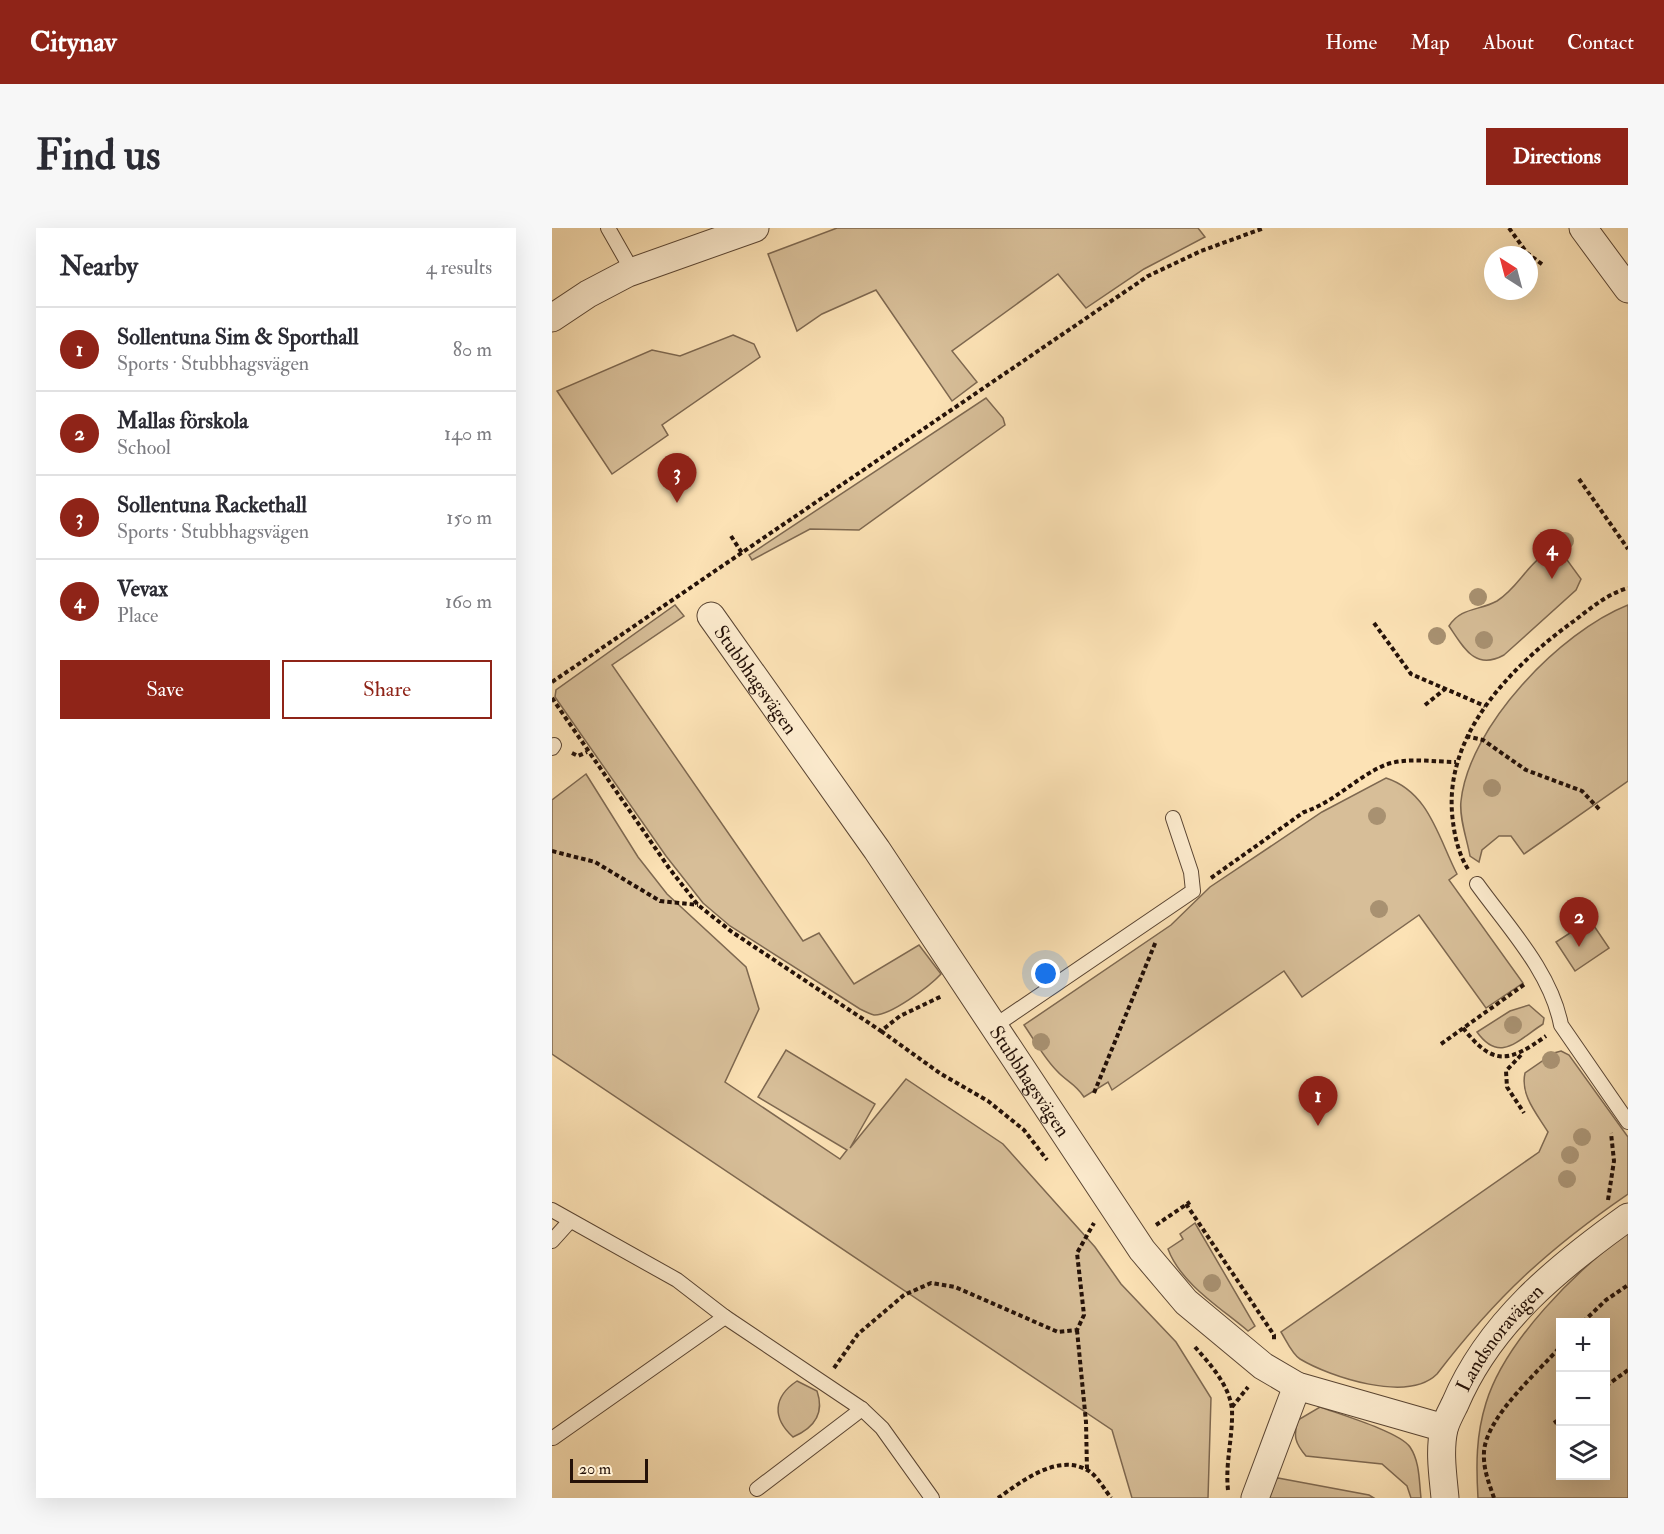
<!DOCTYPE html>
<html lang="en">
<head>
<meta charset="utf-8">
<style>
	:root { --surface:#fff; --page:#f7f7f7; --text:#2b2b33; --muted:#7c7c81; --line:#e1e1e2; --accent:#8f2418 }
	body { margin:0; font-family:"IM FELL Double Pica",serif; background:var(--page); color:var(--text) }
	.controls { position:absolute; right:18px; bottom:18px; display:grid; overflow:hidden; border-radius:0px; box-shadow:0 6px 24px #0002 }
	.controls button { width:54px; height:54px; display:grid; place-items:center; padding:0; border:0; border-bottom:2px solid var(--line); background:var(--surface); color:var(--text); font:30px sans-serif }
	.compass { position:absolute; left:932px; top:18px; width:54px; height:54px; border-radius:50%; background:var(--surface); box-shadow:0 6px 24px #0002; rotate:324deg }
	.scale { position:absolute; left:18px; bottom:15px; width:78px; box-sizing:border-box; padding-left:6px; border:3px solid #241108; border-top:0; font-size:16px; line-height:21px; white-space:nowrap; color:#241108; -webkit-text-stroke:4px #fdeccf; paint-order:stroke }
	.you { position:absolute; left:494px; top:746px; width:21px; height:21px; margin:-15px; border:4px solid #fff; border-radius:50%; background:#1a73e8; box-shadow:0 0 0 9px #1a73e833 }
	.badge { display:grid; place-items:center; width:39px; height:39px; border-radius:50%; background:var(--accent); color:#fff; font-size:20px; font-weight:700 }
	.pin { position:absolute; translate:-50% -50px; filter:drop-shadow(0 2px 3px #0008) }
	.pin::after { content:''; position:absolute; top:32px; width:21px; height:18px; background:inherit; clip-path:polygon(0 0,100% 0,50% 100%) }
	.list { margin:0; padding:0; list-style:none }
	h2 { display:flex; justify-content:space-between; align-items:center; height:78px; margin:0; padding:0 24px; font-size:26px }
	h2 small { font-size:20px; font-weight:400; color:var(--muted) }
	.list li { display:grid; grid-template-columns:39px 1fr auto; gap:18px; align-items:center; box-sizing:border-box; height:84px; padding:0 24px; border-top:2px solid var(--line) }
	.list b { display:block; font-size:22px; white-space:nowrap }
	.list p { margin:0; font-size:20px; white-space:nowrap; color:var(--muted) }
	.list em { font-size:20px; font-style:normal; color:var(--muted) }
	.actions { display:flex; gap:12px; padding:18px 24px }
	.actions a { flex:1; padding:14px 0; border:2px solid var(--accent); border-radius:0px; text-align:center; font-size:21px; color:var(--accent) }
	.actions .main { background:var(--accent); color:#fff }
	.icon { flex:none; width:33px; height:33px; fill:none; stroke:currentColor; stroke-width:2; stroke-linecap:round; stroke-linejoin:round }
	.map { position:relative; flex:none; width:1076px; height:1270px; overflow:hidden; border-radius:0px }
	header { display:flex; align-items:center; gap:36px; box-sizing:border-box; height:84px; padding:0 30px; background:var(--accent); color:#fff }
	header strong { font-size:28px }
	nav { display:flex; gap:33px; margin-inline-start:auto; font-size:21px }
	.intro { display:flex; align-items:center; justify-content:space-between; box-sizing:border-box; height:144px; padding:0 36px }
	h1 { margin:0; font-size:42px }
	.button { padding:15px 27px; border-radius:0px; background:var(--accent); color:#fff; font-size:21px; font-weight:700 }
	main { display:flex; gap:36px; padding:0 36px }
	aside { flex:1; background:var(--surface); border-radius:0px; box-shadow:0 6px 24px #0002 }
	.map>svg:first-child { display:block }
	.green { fill:#d7be98; stroke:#7e6850; stroke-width:1.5; fill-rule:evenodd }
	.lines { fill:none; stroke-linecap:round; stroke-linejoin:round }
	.lane-casing { stroke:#5a4533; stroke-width:16 }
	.street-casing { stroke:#5a4533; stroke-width:29 }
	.path { stroke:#241108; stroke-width:4; stroke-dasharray:4.5 3; stroke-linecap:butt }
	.lane { stroke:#fdeccf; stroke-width:14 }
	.street { stroke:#fdeccf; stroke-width:27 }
	.tree { fill:#a89171 }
	.labels { text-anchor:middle; stroke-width:5; stroke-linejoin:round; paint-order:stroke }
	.street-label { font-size:20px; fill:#241108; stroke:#fdeccf }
</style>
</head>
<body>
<header>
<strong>Citynav</strong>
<nav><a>Home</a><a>Map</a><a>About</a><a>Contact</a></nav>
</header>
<div class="intro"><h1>Find us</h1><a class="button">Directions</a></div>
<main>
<aside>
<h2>Nearby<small>4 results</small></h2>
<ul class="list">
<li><span class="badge">1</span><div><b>Sollentuna Sim &amp; Sporthall</b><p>Sports · Stubbhagsvägen</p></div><em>80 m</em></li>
<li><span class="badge">2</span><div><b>Mallas förskola</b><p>School</p></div><em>140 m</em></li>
<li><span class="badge">3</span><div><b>Sollentuna Rackethall</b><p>Sports · Stubbhagsvägen</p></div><em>150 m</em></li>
<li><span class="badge">4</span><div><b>Vevax</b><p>Place</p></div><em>160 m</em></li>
</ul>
<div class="actions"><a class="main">Save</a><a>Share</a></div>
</aside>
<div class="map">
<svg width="1076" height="1270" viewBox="0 0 1076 1270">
	<rect width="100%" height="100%" fill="#fce2b5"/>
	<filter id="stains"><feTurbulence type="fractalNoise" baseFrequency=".00333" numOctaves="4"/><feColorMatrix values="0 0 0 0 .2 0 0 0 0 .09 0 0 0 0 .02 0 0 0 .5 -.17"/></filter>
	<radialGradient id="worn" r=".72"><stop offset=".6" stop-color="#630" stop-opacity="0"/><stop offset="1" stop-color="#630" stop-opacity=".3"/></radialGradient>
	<!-- green -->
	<g class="green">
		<polygon points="285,0 646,0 653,9 592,41 534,80 506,46 400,123 425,154 400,173 324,62 270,86 245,103 216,26"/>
		<polygon points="181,107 202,116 208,129 110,197 116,207 60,246 5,163 100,122 128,128"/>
		<polygon points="434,170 451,190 453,197 307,302 258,301 200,332 197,327"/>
		<path d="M1004,321l6,4 19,26 -5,11 -72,65c-29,16 -40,-7 -55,-29 12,-19 30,-15 48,-25 24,-15 31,-42 59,-52z"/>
		<path d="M123,377l9,11 -72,49 191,276 16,-8 35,51 65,-39 22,29c-11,12 -51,42 -67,41 -4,-1 -10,-4 -14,-6l-130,-83 -27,-23 -37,-47 -111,-159 1,-7z"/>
		<path d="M1076,377v176l-104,73 -13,-18h-12l-17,14 -3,12 -9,-6c-3,-17 -11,-38 -9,-55 8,-75 99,-169 167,-196z"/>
		<polygon points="34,546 86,629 115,666 194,739 207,781 173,854 288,931 295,922 206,869 234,822 323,876 298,920 354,851 451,916 543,1019 569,1056 624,1114 659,1170 656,1270 580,1270 560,1202 0,826 0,572"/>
		<path d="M834,550c43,14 52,59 71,96l-8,6 74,103 -37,25 -67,-93 -117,82 -18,-26 -172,119 -4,-8 -24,15c-9,-14 -17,-15 -27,-26 -13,-13 -22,-30 -33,-46l147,-100 39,-38 112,-75z"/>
		<polygon points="1038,692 1057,720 1023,743 1004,714"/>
		<path d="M977,777l15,13 -1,6c-25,16 -43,40 -66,8l33,-21z"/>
		<path d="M1009,823l8,4 59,82v57c-80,55 -132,103 -191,180 -29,29 -107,3 -137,-15 -8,-5 -14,-19 -19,-27l258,-180 9,-20c-11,-18 -28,-37 -23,-59l29,-20z"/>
		<path d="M643,995l60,103 -7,5c-27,-23 -67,-47 -80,-82l15,-10 -3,-5z"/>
		<path d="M1076,1005v265h-150c-2,-33 -2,-63 8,-95 19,-62 90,-133 142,-170zM1008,1094h46v154h-46z"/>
		<path d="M245,1153l20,10c8,23 -3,37 -24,46 -21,-19 -20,-40 4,-56z"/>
		<path d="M768,1179c19,7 80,25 90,40 10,15 9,34 11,51h-10l-4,-12 -25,-22 -76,-8c-11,-13 -13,-20 -8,-36z"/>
		<polygon points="726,1250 817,1267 822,1270 715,1270 719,1254"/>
	</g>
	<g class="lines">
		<defs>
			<g id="lane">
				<polyline points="56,0 81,44"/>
				<polyline points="0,520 2,517"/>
				<path d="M925,656c31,43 74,88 84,141l67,97"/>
				<polyline points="441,799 641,663 639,644 621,590"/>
				<polyline points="0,982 125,1052 173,1089 310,1181 330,1200 380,1270"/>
				<polyline points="0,1013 18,993"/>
				<polyline points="1,1210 173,1089"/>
				<polyline points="205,1261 310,1181"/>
			</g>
			<g id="street">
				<polyline points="1031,0 1076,61"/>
				<polyline points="0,90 36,66 76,45 203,0"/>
				<path id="s1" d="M159,388l166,234 265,400 44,52 77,64 34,20 147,42"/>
				<polyline points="703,1270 745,1158"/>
				<path id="s2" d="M893,1270c-2,-22 -6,-47 -1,-69 2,-8 7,-17 11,-25 34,-81 103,-137 173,-187"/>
			</g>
		</defs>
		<!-- lane casing -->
		<use href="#lane" class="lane-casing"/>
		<!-- street casing -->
		<use href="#street" class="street-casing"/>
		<!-- path -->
		<g class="path">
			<polyline points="957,0 975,25 991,37"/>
			<polyline points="1027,251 1076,321"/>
			<polyline points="179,308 190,325"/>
			<polyline points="822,395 859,446 933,478"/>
			<polyline points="0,454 596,48 649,23 712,0"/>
			<polyline points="0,470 117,640 146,677 180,704 329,803 348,788 390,768"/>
			<polyline points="873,477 893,461"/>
			<polyline points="914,508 931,512 974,542 1030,563 1048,582"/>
			<polyline points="20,525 26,528 35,524"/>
			<polyline points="0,623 43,634 108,673 146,677"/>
			<path d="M916,641c-9,-14 -13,-31 -15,-47 -12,-85 57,-155 121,-201 17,-13 33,-27 54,-33"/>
			<path d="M659,650l93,-66c31,-10 52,-35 81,-47 21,-8 50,-3 71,-3"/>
			<path d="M911,800c30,38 45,35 83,8"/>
			<polyline points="329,803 389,846 436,873 472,902 495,932"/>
			<polyline points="889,816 973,756"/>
			<polyline points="969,827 954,843 955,859 972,885"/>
			<polyline points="542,865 604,713"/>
			<polyline points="1056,972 1062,933 1059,905"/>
			<polyline points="634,976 722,1107 722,1113"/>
			<polyline points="604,997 638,974"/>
			<polyline points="1031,1094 1054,1072 1076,1057"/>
			<polyline points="525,1102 534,1194 535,1242"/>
			<path d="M643,1119c15,17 35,39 37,63 1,27 -7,53 -4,80"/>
			<polyline points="282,1140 306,1106 352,1067 379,1055 403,1059 506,1104 525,1102 532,1087 525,1025 542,995"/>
			<polyline points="1054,1158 1076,1142"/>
			<polyline points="680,1179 696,1159"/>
			<polyline points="1002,1195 1008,1191"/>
			<path d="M446,1270c23,-16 59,-45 89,-28 9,4 18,20 24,28"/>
			<path d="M942,1270c-5,-15 -11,-29 -10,-46 2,-35 54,-80 76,-105"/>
		</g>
		<!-- lane -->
		<use href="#lane" class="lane"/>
		<!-- street -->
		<use href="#street" class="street"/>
	</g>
	<!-- trees -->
	<g class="tree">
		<circle cx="1013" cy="313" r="9"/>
		<circle cx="926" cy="369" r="9"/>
		<circle cx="885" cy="408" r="9"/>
		<circle cx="932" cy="412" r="9"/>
		<circle cx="940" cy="560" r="9"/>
		<circle cx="825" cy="588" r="9"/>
		<circle cx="827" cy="681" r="9"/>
		<circle cx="961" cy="797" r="9"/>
		<circle cx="489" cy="814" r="9"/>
		<circle cx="999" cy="832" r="9"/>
		<circle cx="1030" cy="909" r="9"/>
		<circle cx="1018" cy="927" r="9"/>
		<circle cx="1015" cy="951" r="9"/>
		<circle cx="660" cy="1055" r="9"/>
	</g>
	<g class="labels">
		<!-- street labels -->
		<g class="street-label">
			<text dy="7" stroke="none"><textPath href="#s1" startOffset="78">Stubbhagsvägen</textPath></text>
			<text dy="7" stroke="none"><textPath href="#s1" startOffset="564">Stubbhagsvägen</textPath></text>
			<text dy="7" stroke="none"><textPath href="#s2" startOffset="177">Landsnoravägen</textPath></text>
		</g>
	</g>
	<rect width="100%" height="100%" filter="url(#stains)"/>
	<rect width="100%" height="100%" fill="url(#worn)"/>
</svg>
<div class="controls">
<button>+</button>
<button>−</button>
<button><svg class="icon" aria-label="layers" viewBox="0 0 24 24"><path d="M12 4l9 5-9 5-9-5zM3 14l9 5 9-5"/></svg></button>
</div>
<svg class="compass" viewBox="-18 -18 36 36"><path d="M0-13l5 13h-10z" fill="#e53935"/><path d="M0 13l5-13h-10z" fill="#7c7c81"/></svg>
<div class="scale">20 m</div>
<div class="you"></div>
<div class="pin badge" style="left:766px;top:898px">1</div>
<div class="pin badge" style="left:1027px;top:719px">2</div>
<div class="pin badge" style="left:125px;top:275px">3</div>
<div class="pin badge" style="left:1000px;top:351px">4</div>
</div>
</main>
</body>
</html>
